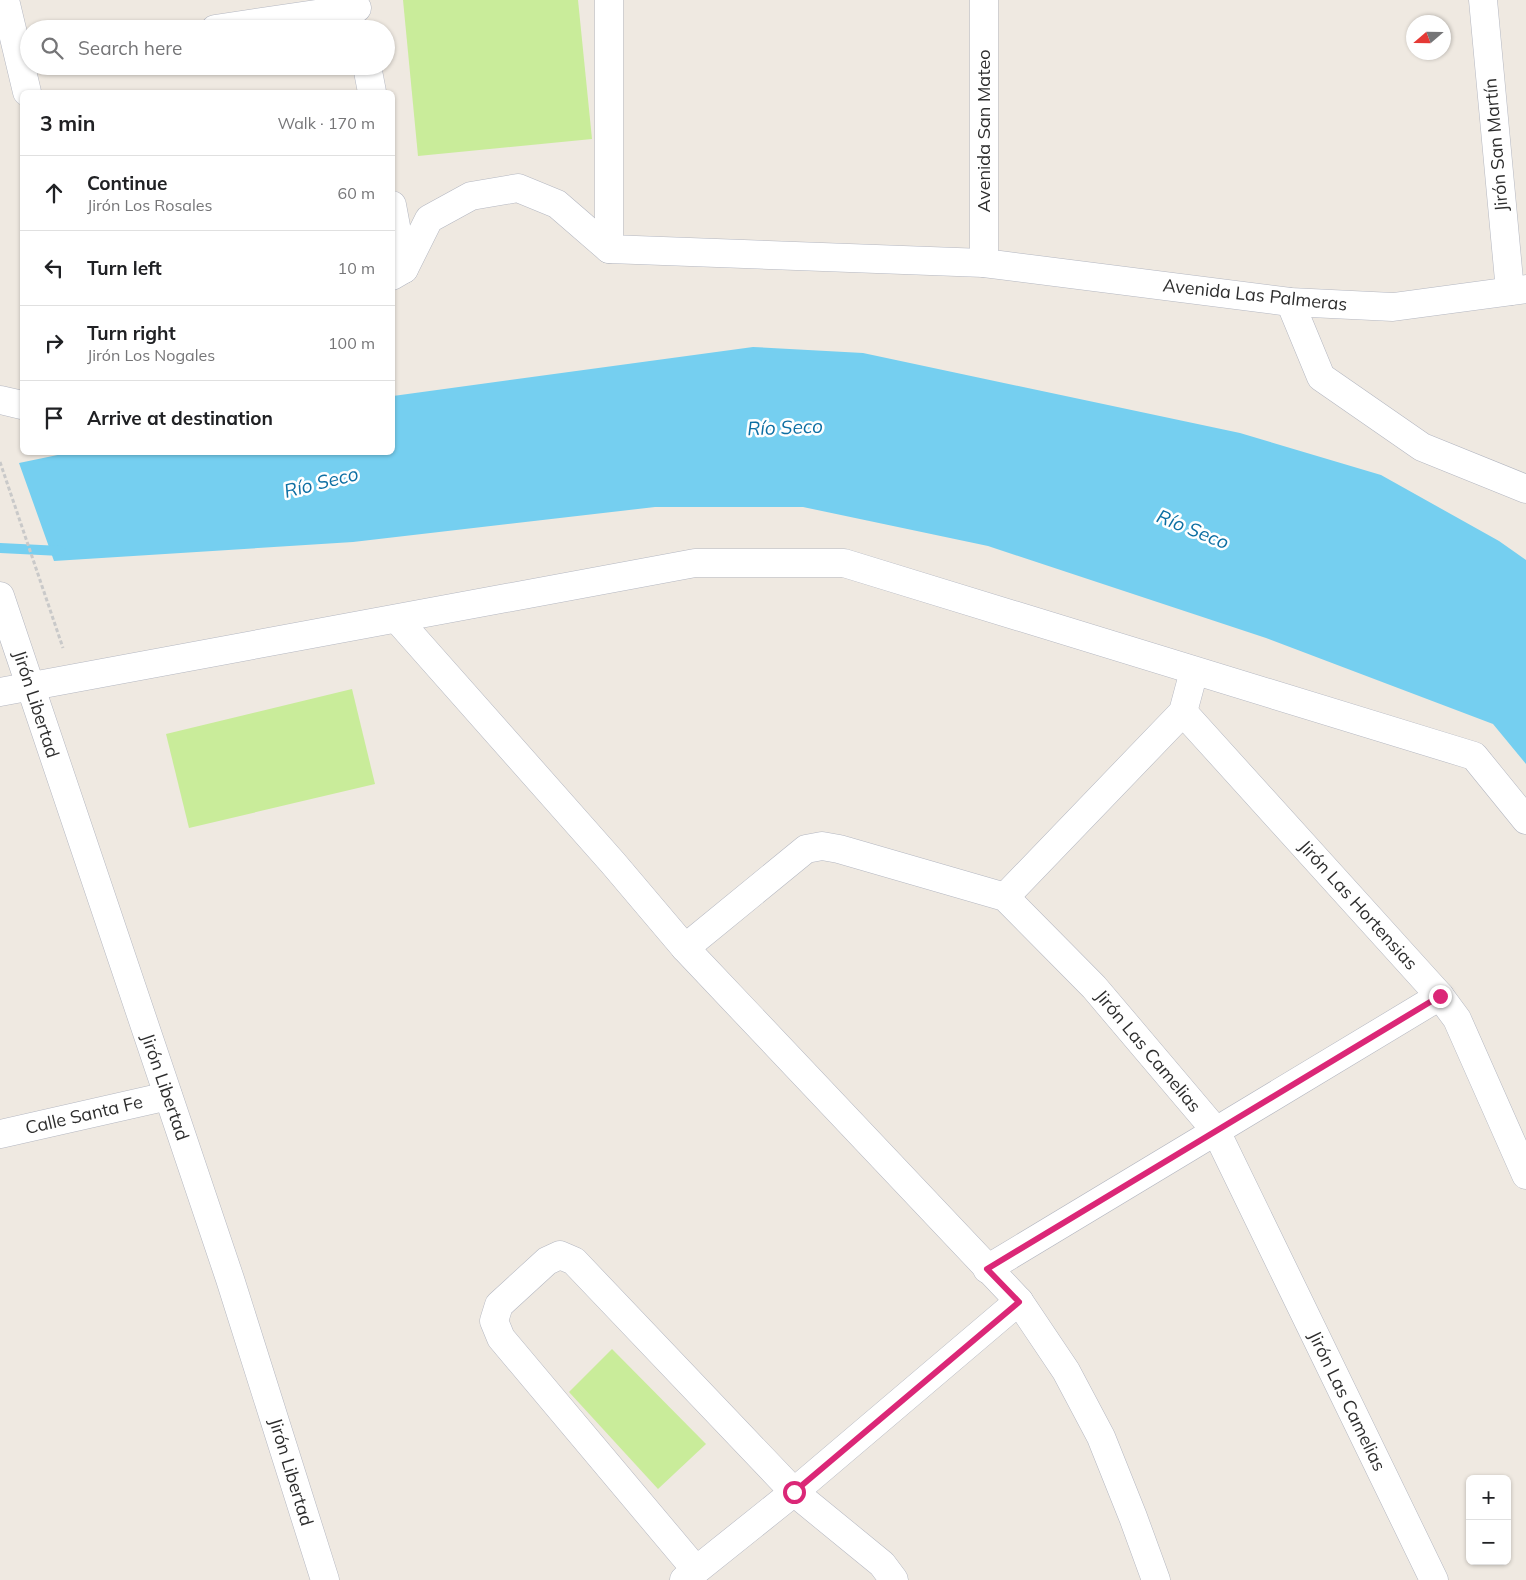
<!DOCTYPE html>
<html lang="en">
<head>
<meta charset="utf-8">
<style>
	:root { --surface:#fff; --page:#f6f6f6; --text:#202124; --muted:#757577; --line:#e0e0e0 }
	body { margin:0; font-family:Mulish,sans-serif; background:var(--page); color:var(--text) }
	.controls { position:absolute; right:15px; bottom:15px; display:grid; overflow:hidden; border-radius:8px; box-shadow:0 1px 4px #0004 }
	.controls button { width:45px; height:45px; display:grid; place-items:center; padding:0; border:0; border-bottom:1px solid var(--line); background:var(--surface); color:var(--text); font:25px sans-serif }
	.compass { position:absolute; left:1406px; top:15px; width:45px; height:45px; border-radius:50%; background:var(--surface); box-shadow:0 1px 4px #0004; rotate:250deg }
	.stop { position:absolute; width:15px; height:15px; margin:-11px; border:4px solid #db2777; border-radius:50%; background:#fff }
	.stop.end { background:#db2777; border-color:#fff; box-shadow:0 1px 5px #0008 }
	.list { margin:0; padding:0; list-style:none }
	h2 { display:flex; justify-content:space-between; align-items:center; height:65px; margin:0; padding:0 20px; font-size:21px }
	h2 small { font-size:16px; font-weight:400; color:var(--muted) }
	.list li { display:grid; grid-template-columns:32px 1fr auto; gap:15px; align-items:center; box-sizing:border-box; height:75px; padding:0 20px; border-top:1px solid var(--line) }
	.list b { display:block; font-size:19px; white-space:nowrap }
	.list p { margin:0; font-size:16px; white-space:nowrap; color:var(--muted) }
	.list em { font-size:16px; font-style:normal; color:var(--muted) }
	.icon { flex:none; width:28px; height:28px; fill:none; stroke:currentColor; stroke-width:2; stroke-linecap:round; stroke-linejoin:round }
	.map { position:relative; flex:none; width:1526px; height:1580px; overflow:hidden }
	.search { position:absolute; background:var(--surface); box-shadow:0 1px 4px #0004; left:20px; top:20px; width:375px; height:55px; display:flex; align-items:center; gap:12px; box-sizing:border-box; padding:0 18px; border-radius:28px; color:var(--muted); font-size:19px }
	.panel { position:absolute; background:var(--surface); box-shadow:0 1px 4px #0004; left:20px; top:90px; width:375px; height:365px; border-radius:8px }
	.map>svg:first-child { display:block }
	.pitch { fill:#c9ec9a }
	.water { fill:#75cff0 }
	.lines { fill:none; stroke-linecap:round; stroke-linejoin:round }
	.stream { stroke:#75cff0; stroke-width:10 }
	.minor-casing { stroke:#b4b7c1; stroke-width:29 }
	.tertiary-casing { stroke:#b4b7c1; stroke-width:29 }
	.path { stroke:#c9c9c9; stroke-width:3; stroke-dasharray:4 2.5; stroke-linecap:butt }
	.minor { stroke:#fff; stroke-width:28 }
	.tertiary { stroke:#fff; stroke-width:28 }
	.route { stroke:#db2777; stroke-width:6 }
	.labels { text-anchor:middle; stroke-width:5; stroke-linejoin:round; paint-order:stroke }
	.street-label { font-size:18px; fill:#2e2e2e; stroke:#fff }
	.water-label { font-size:19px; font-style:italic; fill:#0d6fa3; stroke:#fff }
</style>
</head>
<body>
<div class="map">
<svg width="1526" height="1580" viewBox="0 0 1526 1580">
	<rect width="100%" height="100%" fill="#efe9e1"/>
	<!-- pitch -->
	<g class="pitch">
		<polygon points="403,0 578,0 592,139 418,156"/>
		<polygon points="352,689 375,784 189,828 166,734"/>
		<polygon points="612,1349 706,1444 658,1489 569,1392"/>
	</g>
	<!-- water -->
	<polygon class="water" points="753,347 863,353 1240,433 1381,475 1499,541 1526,560 1526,764 1493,724 1266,638 988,546 803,507 655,507 353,542 54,561 19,463 72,452 392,452 393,396"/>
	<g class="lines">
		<!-- stream -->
		<polyline class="stream" points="0,548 61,551"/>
		<defs>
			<g id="minor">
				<polyline points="5,0 27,92"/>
				<polyline points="609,0 609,249"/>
				<polyline points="1483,0 1510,291"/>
				<polyline points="215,29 357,8"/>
				<polyline points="367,66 372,92"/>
				<polyline points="392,205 404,269"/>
				<polyline points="984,263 984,0"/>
				<polyline points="1290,302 1321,377 1422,447 1526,489"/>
				<polyline points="397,619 613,863 685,948 1019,1301 1066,1371 1101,1437 1133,1517 1156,1580"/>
				<polyline points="0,692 695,563 844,563 1474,756 1526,820"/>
				<polyline points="1183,712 1440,996 1457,1019 1526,1175"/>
				<polyline points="1005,897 1183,712 1194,671"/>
				<polyline points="685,948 806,849 822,846 839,849 1005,897 1094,987 1216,1131 1434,1580"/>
				<polyline points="987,1269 1440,996"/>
				<polyline points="696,1570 501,1338 494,1321 499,1305 547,1261 560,1255 574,1261 794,1492 882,1564 894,1580"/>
				<polyline points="684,1580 794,1492 1019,1301"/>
			</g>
			<g id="tertiary">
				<polyline points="392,276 404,269 429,219 471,196 518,188 557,204 609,249 984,263 1290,302 1393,307 1526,289"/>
				<polyline points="0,400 22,405"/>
				<polyline points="0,596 230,1279 325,1580"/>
				<polyline points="0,1134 168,1096"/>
			</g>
		</defs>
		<!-- minor casing -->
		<use href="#minor" class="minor-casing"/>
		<!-- tertiary casing -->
		<use href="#tertiary" class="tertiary-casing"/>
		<!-- path -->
		<polyline class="path" points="0,462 63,648"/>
		<!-- minor -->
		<use href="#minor" class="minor"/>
		<!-- tertiary -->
		<use href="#tertiary" class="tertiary"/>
	</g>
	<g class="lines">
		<!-- route -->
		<polyline class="route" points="794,1492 1019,1302 987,1269 1440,996"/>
	</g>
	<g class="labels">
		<!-- street labels -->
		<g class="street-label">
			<text transform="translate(984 131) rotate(-90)" y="6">Avenida San Mateo</text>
			<text transform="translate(1496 145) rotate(-95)" y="6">Jirón San Martín</text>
			<text transform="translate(1255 295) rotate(6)" y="6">Avenida Las Palmeras</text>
			<text transform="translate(36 704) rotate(72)" y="6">Jirón Libertad</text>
			<text transform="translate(1358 905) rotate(48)" y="6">Jirón Las Hortensias</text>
			<text transform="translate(1148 1051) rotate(50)" y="6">Jirón Las Camelias</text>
			<text transform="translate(165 1087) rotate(71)" y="6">Jirón Libertad</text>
			<text transform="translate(84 1115) rotate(-13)" y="6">Calle Santa Fe</text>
			<text transform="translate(1347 1401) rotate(64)" y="6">Jirón Las Camelias</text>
			<text transform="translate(291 1472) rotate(73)" y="6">Jirón Libertad</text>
		</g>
		<!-- water labels -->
		<g class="water-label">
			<text transform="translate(785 427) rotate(-2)" y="7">Río Seco</text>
			<text transform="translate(321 482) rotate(-14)" y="7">Río Seco</text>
			<text transform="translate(1193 529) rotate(22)" y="7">Río Seco</text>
		</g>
	</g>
</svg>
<div class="controls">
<button>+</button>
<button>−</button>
</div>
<svg class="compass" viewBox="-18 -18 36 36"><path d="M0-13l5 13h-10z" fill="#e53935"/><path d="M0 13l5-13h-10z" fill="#757577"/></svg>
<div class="stop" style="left:794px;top:1492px"></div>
<div class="stop end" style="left:1440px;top:996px"></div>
<div class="search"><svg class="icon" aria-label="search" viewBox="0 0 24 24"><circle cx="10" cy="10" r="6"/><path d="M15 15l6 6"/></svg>Search here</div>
<section class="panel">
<h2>3 min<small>Walk · 170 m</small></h2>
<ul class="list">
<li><svg class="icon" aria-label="ahead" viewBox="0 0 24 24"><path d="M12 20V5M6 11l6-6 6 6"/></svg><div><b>Continue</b><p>Jirón Los Rosales</p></div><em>60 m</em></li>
<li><svg class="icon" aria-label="left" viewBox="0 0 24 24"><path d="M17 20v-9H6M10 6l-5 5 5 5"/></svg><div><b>Turn left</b></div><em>10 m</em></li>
<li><svg class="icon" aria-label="right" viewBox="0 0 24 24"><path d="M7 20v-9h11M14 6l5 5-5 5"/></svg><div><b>Turn right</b><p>Jirón Los Nogales</p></div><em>100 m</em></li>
<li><svg class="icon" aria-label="arrive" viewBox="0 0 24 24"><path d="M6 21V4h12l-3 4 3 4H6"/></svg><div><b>Arrive at destination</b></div></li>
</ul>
</section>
</div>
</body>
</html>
